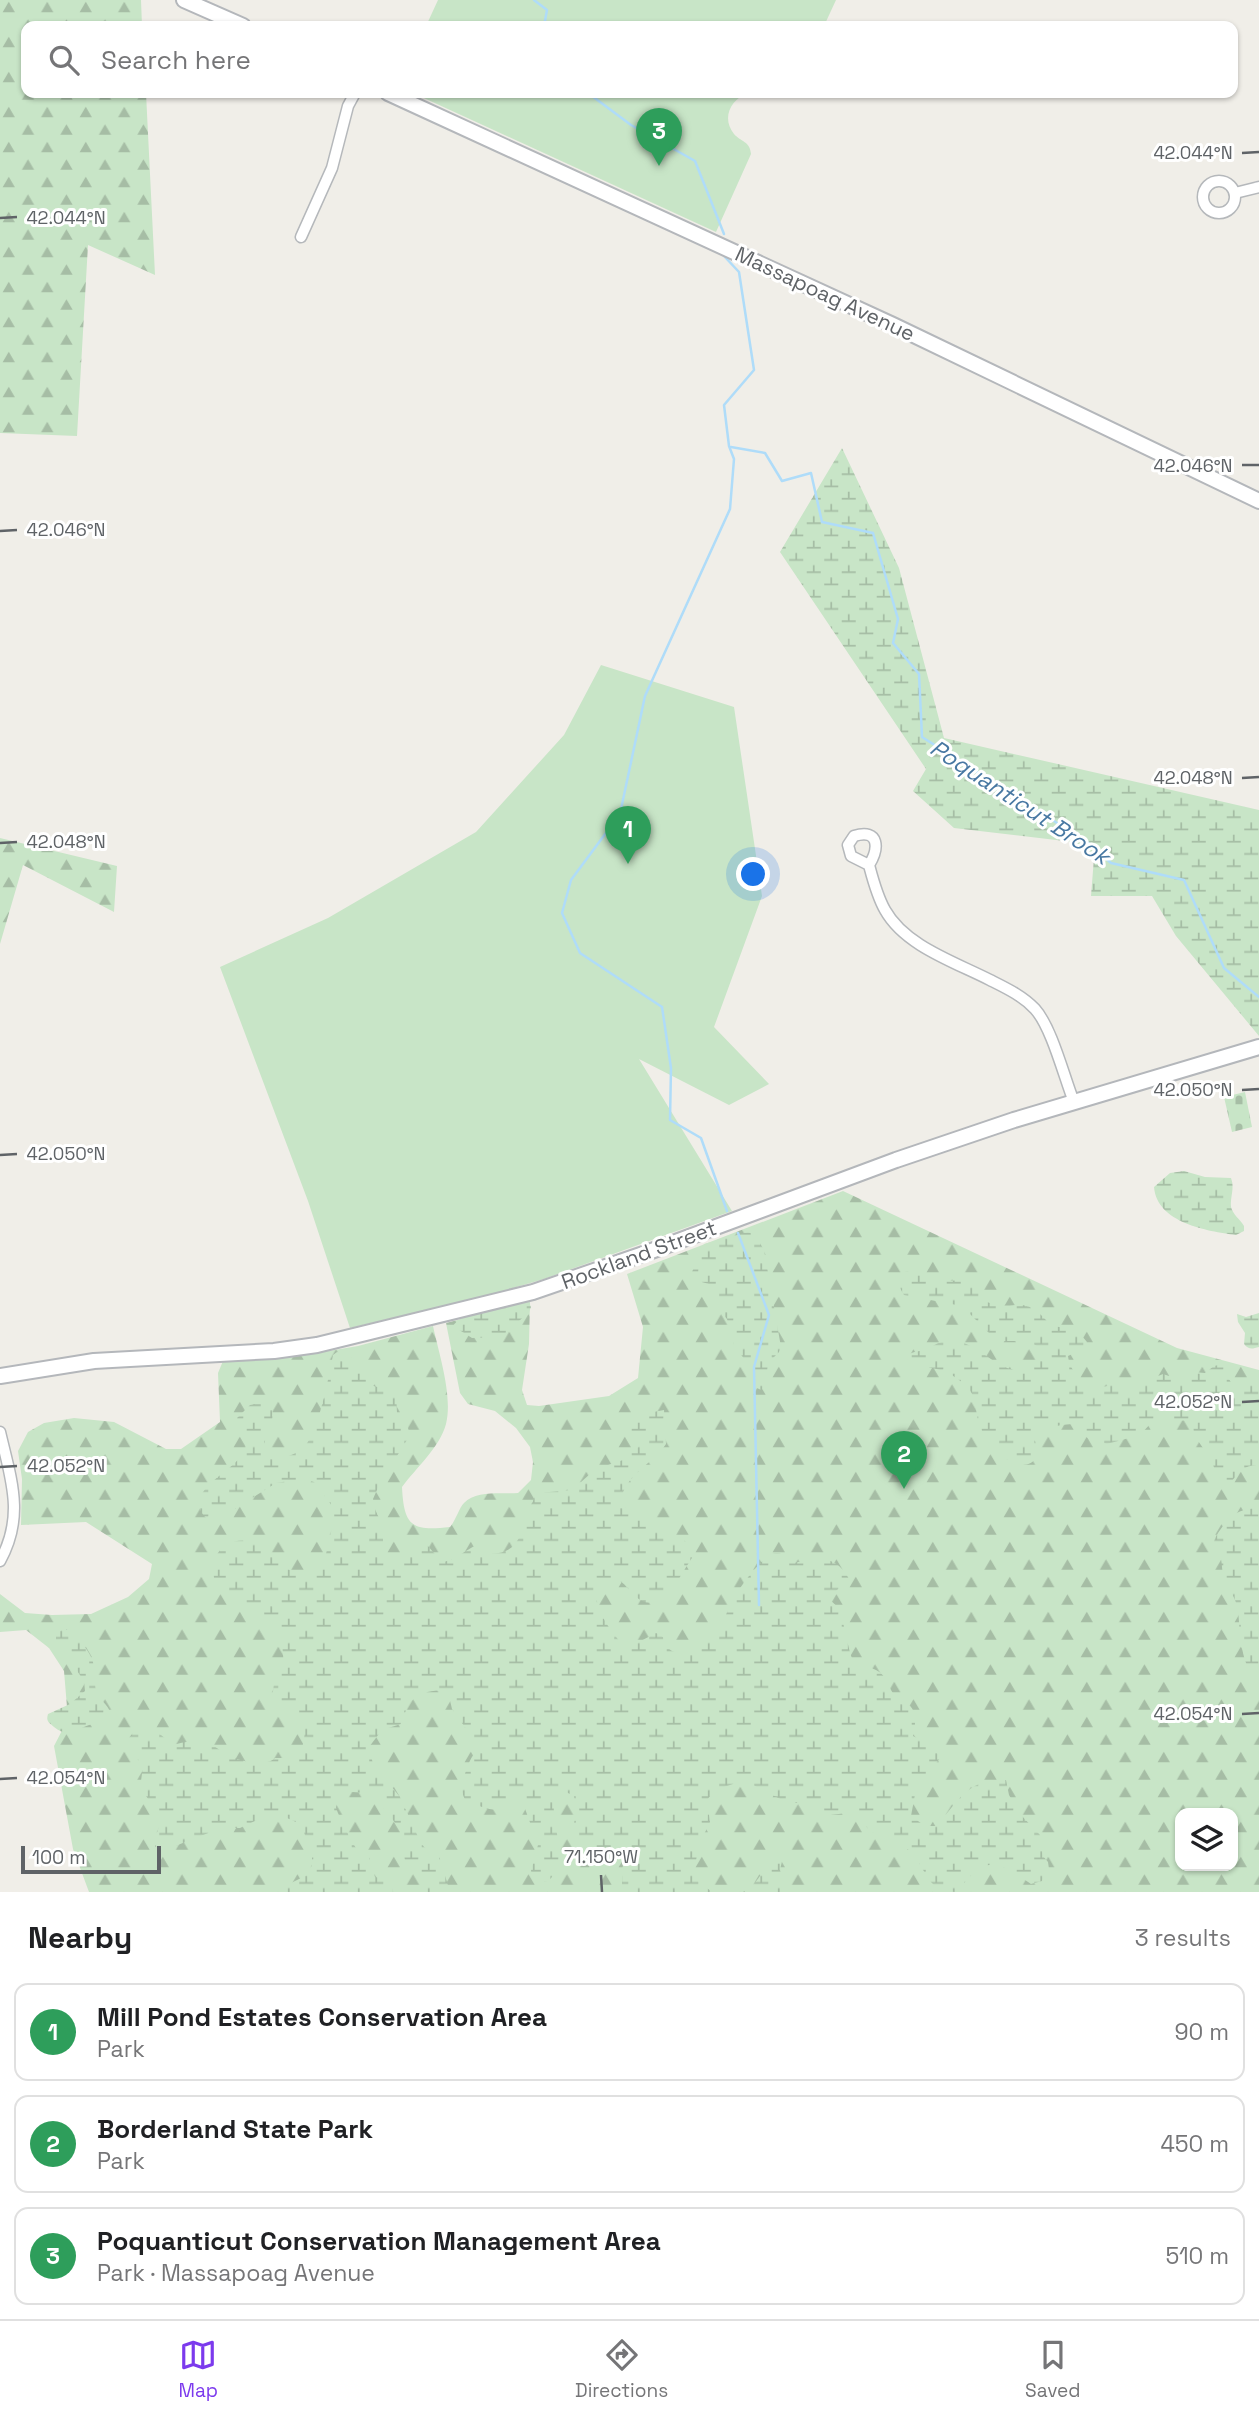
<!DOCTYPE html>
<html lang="en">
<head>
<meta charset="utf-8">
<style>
	:root { --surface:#fff; --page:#f6f6f6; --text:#202124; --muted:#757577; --line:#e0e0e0; --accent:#7c3aed }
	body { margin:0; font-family:"Space Grotesk",sans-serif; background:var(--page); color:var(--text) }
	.controls { position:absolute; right:21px; bottom:21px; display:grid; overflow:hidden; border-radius:14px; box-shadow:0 2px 5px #0004 }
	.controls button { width:63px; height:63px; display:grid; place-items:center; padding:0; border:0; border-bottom:2px solid var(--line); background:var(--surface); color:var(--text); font:35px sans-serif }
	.scale { position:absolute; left:21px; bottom:18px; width:140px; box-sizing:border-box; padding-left:7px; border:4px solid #5f6367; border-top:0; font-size:19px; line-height:24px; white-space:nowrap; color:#5f6367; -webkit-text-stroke:5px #fff; paint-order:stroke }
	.you { position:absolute; left:754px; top:875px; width:24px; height:24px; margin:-18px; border:5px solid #fff; border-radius:50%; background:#1a73e8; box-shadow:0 0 0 10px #1a73e833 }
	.badge { display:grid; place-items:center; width:46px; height:46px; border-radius:50%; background:var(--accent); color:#fff; font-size:23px; font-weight:700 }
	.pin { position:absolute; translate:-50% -58px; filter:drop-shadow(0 2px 4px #0008) }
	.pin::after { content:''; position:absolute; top:37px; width:24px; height:21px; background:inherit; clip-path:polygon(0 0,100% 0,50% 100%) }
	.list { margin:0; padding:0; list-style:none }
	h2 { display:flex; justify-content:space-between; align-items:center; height:91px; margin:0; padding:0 28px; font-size:30px }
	h2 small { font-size:23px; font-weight:400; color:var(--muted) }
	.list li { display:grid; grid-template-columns:46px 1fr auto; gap:21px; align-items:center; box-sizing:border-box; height:98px; margin:0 14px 14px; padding:0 14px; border:2px solid var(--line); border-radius:14px }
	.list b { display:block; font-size:26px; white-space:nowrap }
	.list p { margin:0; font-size:23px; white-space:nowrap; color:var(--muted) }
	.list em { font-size:23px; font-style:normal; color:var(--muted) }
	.icon { flex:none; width:38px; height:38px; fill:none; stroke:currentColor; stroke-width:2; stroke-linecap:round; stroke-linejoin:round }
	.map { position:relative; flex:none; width:1259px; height:1892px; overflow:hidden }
	.search { position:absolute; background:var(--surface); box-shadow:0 2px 5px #0004; left:21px; right:21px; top:21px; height:77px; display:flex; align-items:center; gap:18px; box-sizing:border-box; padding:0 24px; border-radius:14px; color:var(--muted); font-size:26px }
	.sheet { height:427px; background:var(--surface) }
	nav { display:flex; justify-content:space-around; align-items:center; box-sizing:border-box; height:98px; border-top:2px solid var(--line); background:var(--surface); font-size:19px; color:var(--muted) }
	nav a { display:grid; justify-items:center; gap:4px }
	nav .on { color:var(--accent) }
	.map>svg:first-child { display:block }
	.green { fill:#c8e5c7 }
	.forest { fill:url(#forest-firs); fill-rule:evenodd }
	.wetland { fill:url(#wetland-marsh) }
	.cemetery { fill:url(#cemetery-stones) }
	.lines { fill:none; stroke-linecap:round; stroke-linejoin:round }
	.stream { stroke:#afdcf9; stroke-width:2.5 }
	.street-casing { stroke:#b5b8bb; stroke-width:13 }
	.secondary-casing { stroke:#b4b7bb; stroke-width:18 }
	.street { stroke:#fff; stroke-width:10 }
	.secondary { stroke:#fff; stroke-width:14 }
	.ticks { fill:none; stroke:#5f6367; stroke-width:2.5 }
	.labels { text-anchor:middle; stroke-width:6; stroke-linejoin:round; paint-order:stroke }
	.street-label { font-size:21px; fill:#5f6367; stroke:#fff }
	.water-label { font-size:23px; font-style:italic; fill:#4878a2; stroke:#fff }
	.ticks-label { font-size:18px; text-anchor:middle; fill:#5f6367; stroke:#fff; stroke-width:6; stroke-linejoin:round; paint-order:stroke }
</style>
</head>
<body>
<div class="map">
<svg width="1259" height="1892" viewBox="0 0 1259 1892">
	<defs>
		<pattern id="forest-firs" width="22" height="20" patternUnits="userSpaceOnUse" patternTransform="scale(1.75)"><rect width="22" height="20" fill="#c8e5c7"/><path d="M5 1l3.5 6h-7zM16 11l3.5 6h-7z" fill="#a6bda5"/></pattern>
		<pattern id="wetland-marsh" width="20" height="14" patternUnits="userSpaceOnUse" patternTransform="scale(1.75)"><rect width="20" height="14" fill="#c8e5c7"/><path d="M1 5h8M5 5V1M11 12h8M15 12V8" fill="none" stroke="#a6bda5"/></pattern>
		<pattern id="cemetery-stones" width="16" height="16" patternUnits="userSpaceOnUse" patternTransform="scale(1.75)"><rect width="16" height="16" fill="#c8e5c7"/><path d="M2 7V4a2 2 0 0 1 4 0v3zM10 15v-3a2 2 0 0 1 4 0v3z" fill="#a6bda5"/></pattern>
	</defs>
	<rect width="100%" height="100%" fill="#f0eee8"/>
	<!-- green -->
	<g class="green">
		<polygon points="438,0 836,0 824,26 426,26"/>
		<path d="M413,93h335c-17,6 -27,25 -14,41 7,8 16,7 17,20l-35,78z"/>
		<polygon points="601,665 734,707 762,896 714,1027 769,1084 729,1105 639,1059 732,1211 544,1279 493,1294 350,1328 308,1201 220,967 328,918 476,832 564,735"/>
	</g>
	<!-- forest -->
	<g class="forest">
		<polygon points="0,0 141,0 142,26 26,26 26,93 146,93 155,275 88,245 77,436 0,433"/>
		<polygon points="0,838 117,866 114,912 23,865 0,944"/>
		<path d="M843,1191l334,157 82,22v522h-1170l-16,-43 -19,-103 14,-27 -4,-48 -15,-23 -23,-18 -26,2v-38l25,19 27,2 39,-1 37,-17 21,-18 3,-15 -66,-42 -65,3 1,-46 -4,-28 10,-19 16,-9 30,-5 40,4 52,27h15l39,-27 -2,-49 5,-12 70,-4 65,-11 75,-20c6,28 20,70 13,98 -6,23 -30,44 -44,63 2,40 10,44 48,40 6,-7 9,-19 14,-24 12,-13 37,-9 54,-10l13,-13 2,-18 -3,-15 -14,-19 -21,-17 -27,-7 -8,-11 -14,-70 84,-22 -1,43 -7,46 5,15 12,1 70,-10 29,-18 5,-51 -16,-53zM1180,1813h53v53h-53z"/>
	</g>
	<!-- wetland -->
	<g class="wetland">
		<polygon points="842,448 899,568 944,738 1259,810 1259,1036 1176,936 1152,896 1091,896 1094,858 1073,842 954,828 913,791 926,769 780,552"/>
		<path d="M1184,1171l21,6 26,1c4,10 -1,19 0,29 2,8 9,12 13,19v5l-8,4c-29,-4 -79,-12 -82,-48l16,-14z"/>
		<polygon points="748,1232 755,1235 764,1250 781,1347 779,1352 768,1363 765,1388 761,1390 757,1388 750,1367 734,1345 727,1319 720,1311 709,1284 698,1281 692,1272 704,1244"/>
		<path d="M914,1271c6,4 13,10 20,10 25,2 40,-10 53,21 31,11 36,-11 64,24l25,3 11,13 -2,6 -17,8c2,17 14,23 27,33l20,-5 16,3 32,-13 6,2 13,-5 23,2 9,-7 14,-3 7,4 -6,12 4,7 10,-1 10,-6 6,1v85c-15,-1 -20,8 -29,18l-11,1 -7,-23 -18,-26 -1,-15 -41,2 -12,13 -33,9 -18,-5 -17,-15c-14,1 -27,3 -38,13l5,18c-18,26 -46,-5 -57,-24 -8,-14 -3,-34 -16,-45 -18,-17 -31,-18 -55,-21l-6,-8c7,-6 12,-5 20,-7 7,-3 13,-8 20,-9 27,-3 42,20 65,28 7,2 15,1 22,0l12,-13c-5,-19 -32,-14 -47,-15l-35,-35 -58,-11c-6,-9 -7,-14 0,-23z"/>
		<path d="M521,1301l8,2 2,4 -2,5 -28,25 -29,1 -19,-12c8,-14 51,-21 68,-25z"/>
		<path d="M1259,1313v34c-7,2 -10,3 -15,-3l1,-11 -7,-11 -1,-8 9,3z"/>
		<path d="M337,1352c23,3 19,18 32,31 7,7 19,3 27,9l1,21 9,8 4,14 -13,21 -13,11v7l-11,25 1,8 9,20v26l12,8h10l10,-16 8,-3c9,6 11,14 21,20 15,-4 19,-11 33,-17l11,9c41,1 31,-37 50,-61l34,-3 18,-16 12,-7 21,-7 16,-14 -12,-15 21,-18 16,-3 2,34c-11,18 -44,33 -45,58l10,11 23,6 15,13 21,12 4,11c-6,8 -16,27 -21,32 -13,14 -25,23 -40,7 -3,-3 -8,-10 -12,-12 -8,-5 -18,2 -25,5 -2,22 13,42 27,58h10l23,-12 7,4c3,13 9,15 22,18 3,-4 8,-9 12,-11 7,-4 14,-3 19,-10 7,-7 8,-15 12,-24 4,-13 34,-56 48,-57 7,-1 13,7 19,10 21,-7 42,-8 54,16 -5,8 -17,12 -20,20l12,11c0,5 9,45 11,48 5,8 17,8 24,12 11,5 12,18 19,26 4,4 10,5 14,9 9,8 6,20 4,31l13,7 15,14 -25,32 -5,27 14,10h12c22,-27 31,-47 69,-46l3,15 11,19 20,21 3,21 5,6 1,7 -7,12 -11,3c-36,-25 -46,-29 -74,8 -35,0 -28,-27 -52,-45 -11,-9 -23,-12 -36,-16l-8,-14 -14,-4 -25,3 -21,-13h-13l-35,-18 -14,-3 -24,8 -8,10 3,22 -12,25 -3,21 3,13 14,11h-90v-23l3,-10 -7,-8h-8l-9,13 -9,6 -3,-3 6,-21 -1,-6 -3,-2 -14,7 -3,-1 -2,-4 4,-31 -2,-13 -8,-4 -9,3 -3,6c-3,27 17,60 -6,80l-7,1 -9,-3 -1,-9 7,-25 -15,-42 -7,-3c-21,16 -28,9 -51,0l-5,-13c6,-12 6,-22 14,-33l-2,-17 -20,-28 -4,-17c-11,-4 -29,1 -38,10 -4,5 -6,16 -9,22l-19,6 -13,17 4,17 27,33 19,42 5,8 15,9 11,36h-25c-4,-17 -17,-23 -20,-32 -2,-5 2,-10 1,-16 -1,-9 -8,-16 -13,-24 -12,-17 -26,-32 -49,-27 -3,4 -7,9 -8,14 0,4 19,42 23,45 3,3 6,3 10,5l6,20 16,4 2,11h-111l5,-7 20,-10 5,-10v-12l-9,-23 -7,-8 -9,-4h-26l-21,10h-19l-56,22h-6l-4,-3v-8l6,-19 -18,-29 -2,-10 2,-15 -18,-23c19,-27 26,-16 48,2 8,-2 20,-5 28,-4 10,1 18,9 25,13 12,7 39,14 49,4h20c6,-4 6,-7 8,-14 8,-35 -15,-24 -31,-46l2,-14 10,-17 -3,-39 -35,-16 -10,-14 -21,-12c-2,-15 -4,-31 10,-40 36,-23 55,32 86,32l12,-11 11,-48 -4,-16 -16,-21 -12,-3 -26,4 -54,34 -16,1c-27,-27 31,-47 39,-68 3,-10 -4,-22 -8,-32l13,-13 18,-4c15,18 -12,39 -2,58 13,0 25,-2 36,-10 16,-12 27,-74 31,-94z"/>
		<path d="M1259,1508v171c-19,-8 -19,-51 -21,-69 -2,-13 -11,-23 -15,-35 -1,-5 -1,-11 -2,-16 -1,-4 -4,-6 -6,-9 -4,-9 3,-17 8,-24 10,-14 19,-17 36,-18z"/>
		<path d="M61,1630h9c8,8 20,21 23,32 2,10 0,24 5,33 6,10 14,12 12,24 -7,6 -12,4 -21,6 -14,5 -22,13 -35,2 -6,-5 -8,-6 -6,-13l22,-10 15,-13 -1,-10 -28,-41v-4z"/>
		<path d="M778,1854l5,3 -3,13 4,15 -2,7h-39c21,-11 20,-31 35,-38z"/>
	</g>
	<!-- cemetery -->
	<polygon class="cemetery" points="1245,1092 1252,1127 1232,1132 1224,1097"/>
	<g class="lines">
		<!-- stream -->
		<g class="stream">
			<polyline points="534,0 547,10 544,26"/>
			<polyline points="588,93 631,125 695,161 724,234"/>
			<polyline points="724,256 739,272 754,370 724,405 729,446 734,459 730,509 645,696 620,814 571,880 562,913 580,953 662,1007 671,1068 670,1120 701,1138 727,1211"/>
			<polyline points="731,447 765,453 782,481 811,473 822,522 873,533 898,619 893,643 919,674 922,737 1090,844 1111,863 1184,880 1224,968 1259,997"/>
			<polyline points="738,1233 769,1315 754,1367 759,1605"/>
		</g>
		<defs>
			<g id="street">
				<circle cx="1219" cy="197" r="16"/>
				<polyline points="1235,193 1259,187"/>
				<polyline points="301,237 332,168 348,106 355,93"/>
				<path d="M869,865l-18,-9 -3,-11 6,-9c26,-8 25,13 15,29 4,15 8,31 16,45 20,36 70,52 105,70 16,8 33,16 45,29 17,19 29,68 39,93"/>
				<path d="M0,1432c11,47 25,84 0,129"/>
			</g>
			<g id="secondary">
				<polyline points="184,0 243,26"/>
				<polyline points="388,93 893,325 1259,501"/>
				<polyline points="0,1376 94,1361 274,1351 317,1345 533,1292 646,1253 896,1160 1014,1120 1259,1047"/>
			</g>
		</defs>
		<!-- street casing -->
		<use href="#street" class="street-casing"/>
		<!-- secondary casing -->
		<use href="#secondary" class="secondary-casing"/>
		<!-- street -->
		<use href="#street" class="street"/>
		<!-- secondary -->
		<use href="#secondary" class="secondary"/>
	</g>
	<!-- ticks -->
	<path class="ticks" d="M1242,153l17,-1M0,218l17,-1M1242,465h17M0,531l17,-1M1242,778l17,-1M0,843l17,-1M1242,1090l17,-1M0,1155l17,-1M1242,1402l17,-1M0,1467l17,-1M1242,1714l17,-1M0,1779l17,-1M601,1875l1,17"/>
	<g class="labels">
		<!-- street labels -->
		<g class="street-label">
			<text transform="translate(825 294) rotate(25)" y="7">Massapoag Avenue</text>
			<text transform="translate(639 1255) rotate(-20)" y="7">Rockland Street</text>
		</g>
		<!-- water labels -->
		<g class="water-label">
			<text transform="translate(1020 802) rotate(33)" y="8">Poquanticut Brook</text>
		</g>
	</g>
	<g class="ticks-label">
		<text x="1193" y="159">42.044°N</text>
		<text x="66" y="224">42.044°N</text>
		<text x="1193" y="472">42.046°N</text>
		<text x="66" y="536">42.046°N</text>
		<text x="1193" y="784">42.048°N</text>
		<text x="66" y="848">42.048°N</text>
		<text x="1193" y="1096">42.050°N</text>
		<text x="66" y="1160">42.050°N</text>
		<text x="1193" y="1408">42.052°N</text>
		<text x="66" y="1472">42.052°N</text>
		<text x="1193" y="1720">42.054°N</text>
		<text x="66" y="1784">42.054°N</text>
		<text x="601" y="1863">71.150°W</text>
	</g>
</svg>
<div class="controls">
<button><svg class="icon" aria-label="layers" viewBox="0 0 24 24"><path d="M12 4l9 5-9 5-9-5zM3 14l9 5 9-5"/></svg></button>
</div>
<div class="scale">100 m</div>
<div class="you"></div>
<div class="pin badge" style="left:628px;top:864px;background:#2e9e5b">1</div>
<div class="pin badge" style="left:904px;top:1489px;background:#2e9e5b">2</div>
<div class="pin badge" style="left:659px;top:166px;background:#2e9e5b">3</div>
<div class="search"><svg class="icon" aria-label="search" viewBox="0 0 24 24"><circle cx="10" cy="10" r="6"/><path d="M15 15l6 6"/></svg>Search here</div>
</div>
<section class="sheet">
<h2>Nearby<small>3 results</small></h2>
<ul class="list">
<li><span class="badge" style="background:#2e9e5b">1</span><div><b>Mill Pond Estates Conservation Area</b><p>Park</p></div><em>90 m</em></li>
<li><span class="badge" style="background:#2e9e5b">2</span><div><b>Borderland State Park</b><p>Park</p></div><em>450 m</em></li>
<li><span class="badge" style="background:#2e9e5b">3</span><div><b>Poquanticut Conservation Management Area</b><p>Park · Massapoag Avenue</p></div><em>510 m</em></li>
</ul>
</section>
<nav>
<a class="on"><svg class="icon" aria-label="map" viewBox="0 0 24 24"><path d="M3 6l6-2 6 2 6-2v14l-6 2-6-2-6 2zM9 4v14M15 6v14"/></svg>Map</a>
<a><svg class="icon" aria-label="directions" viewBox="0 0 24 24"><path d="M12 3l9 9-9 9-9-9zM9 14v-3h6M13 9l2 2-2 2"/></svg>Directions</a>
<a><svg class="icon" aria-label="saved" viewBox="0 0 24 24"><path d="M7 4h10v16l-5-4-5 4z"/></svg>Saved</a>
</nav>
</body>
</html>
